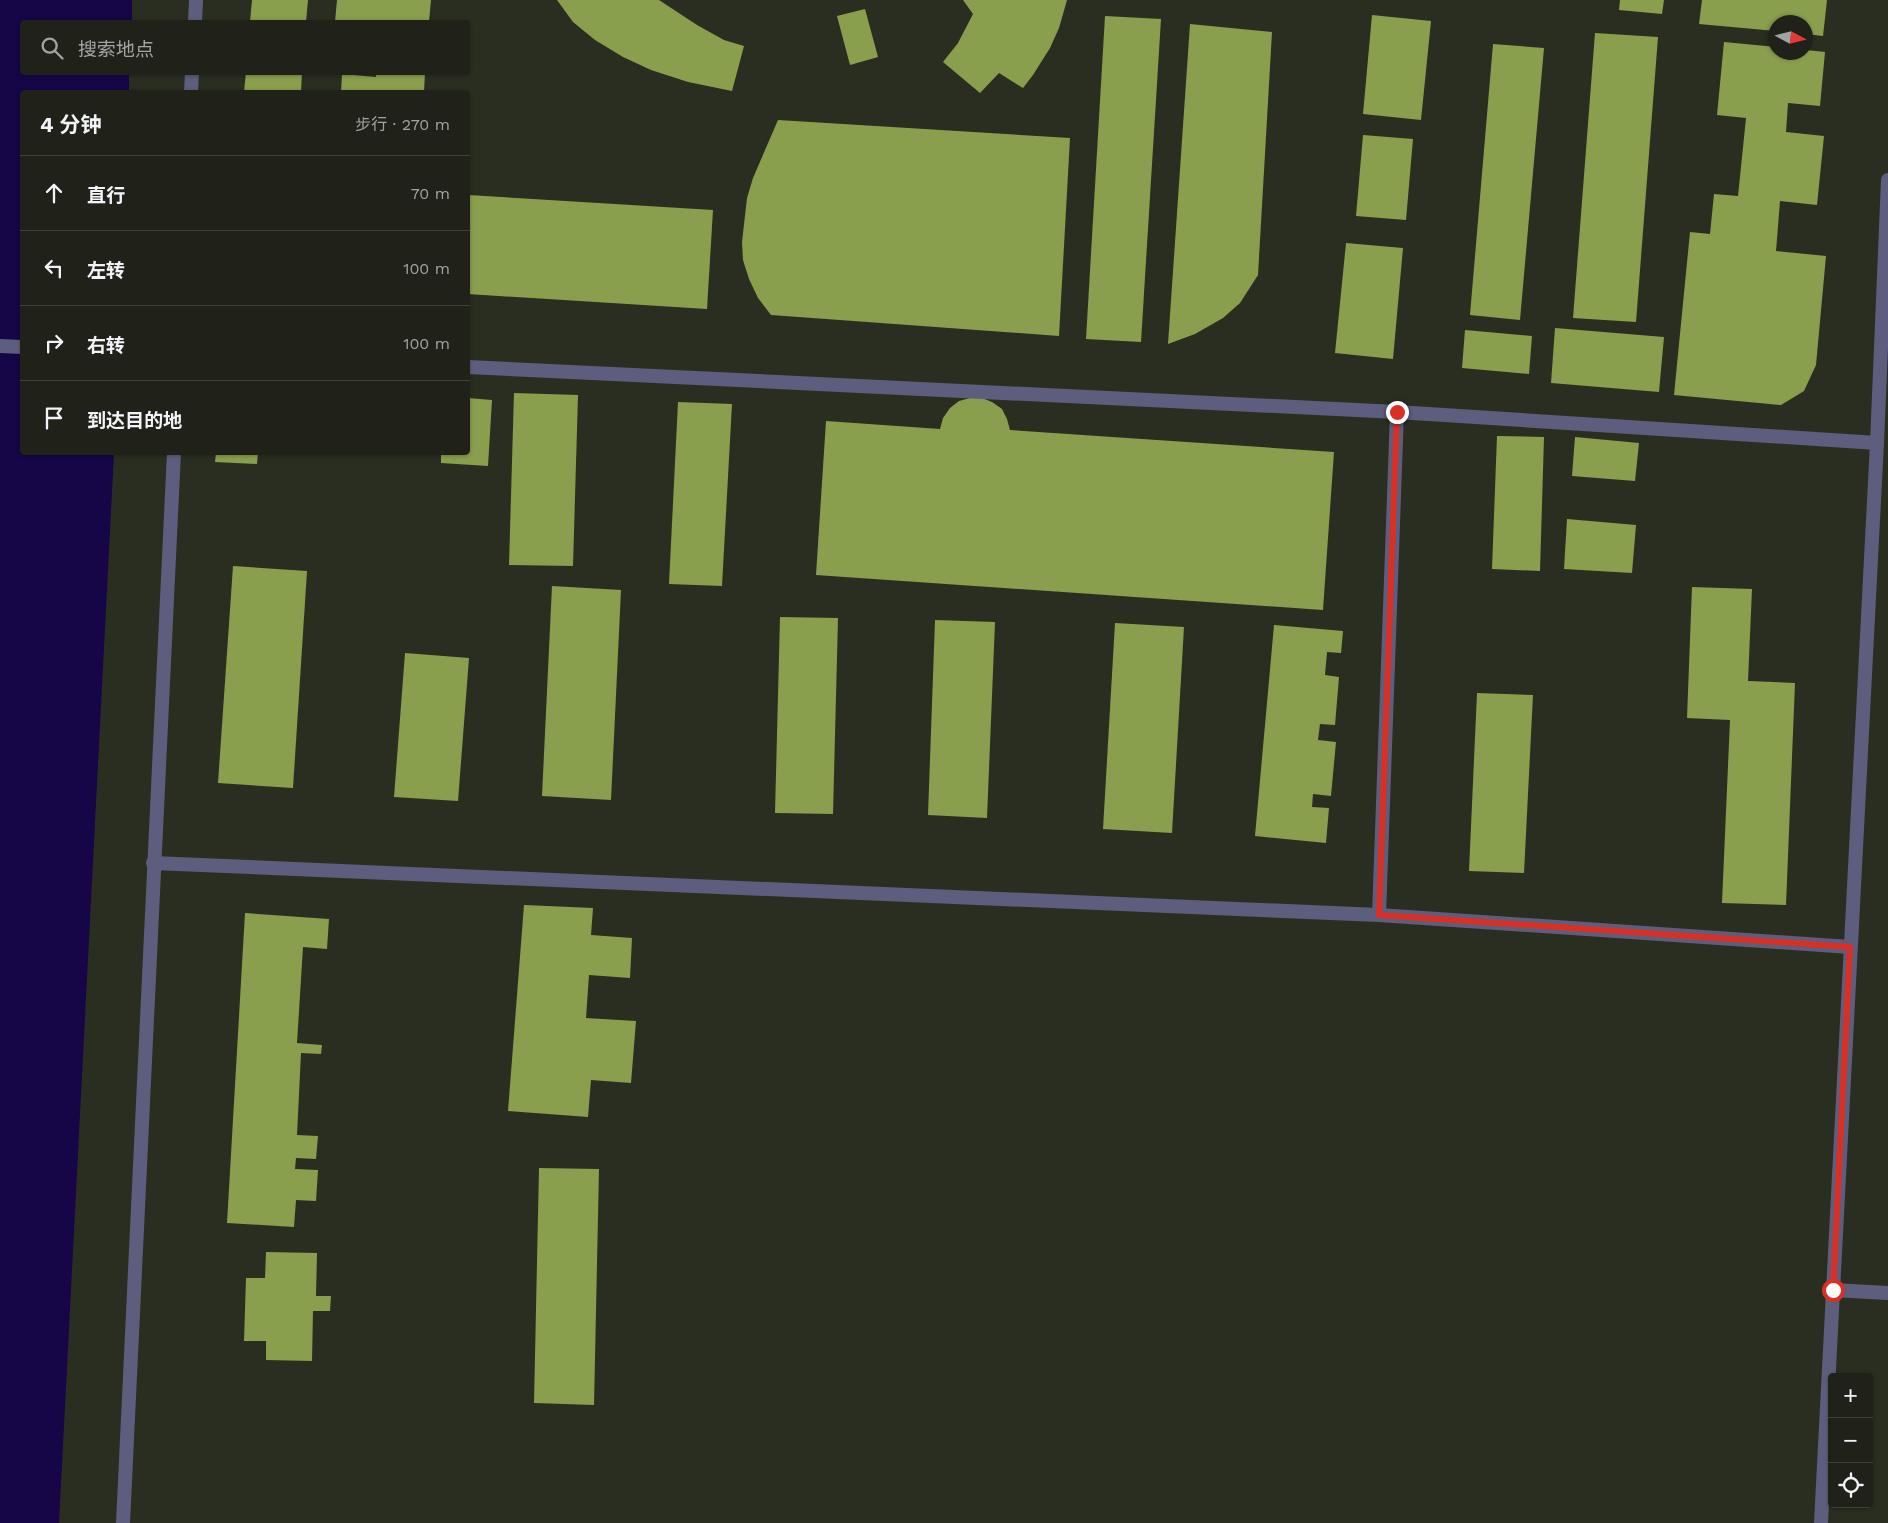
<!DOCTYPE html>
<html lang="zh">
<head>
<meta charset="utf-8">
<style>
	:root { --surface:#202219; --page:#282a22; --text:#f1f3f6; --muted:#a2a4a2; --line:#3d3f38 }
	body { margin:0; font-family:"Work Sans","Noto Sans SC",sans-serif; background:var(--page); color:var(--text) }
	.controls { position:absolute; right:15px; bottom:15px; display:grid; overflow:hidden; border-radius:5px; box-shadow:0 1px 4px #0004 }
	.controls button { width:45px; height:45px; display:grid; place-items:center; padding:0; border:0; border-bottom:1px solid var(--line); background:var(--surface); color:var(--text); font:25px sans-serif }
	.compass { position:absolute; left:1768px; top:15px; width:45px; height:45px; border-radius:50%; background:var(--surface); box-shadow:0 1px 4px #0004; rotate:97deg }
	.stop { position:absolute; width:15px; height:15px; margin:-11px; border:4px solid #d93025; border-radius:50%; background:#fff }
	.stop.end { background:#d93025; border-color:#fff; box-shadow:0 1px 5px #0008 }
	.list { margin:0; padding:0; list-style:none }
	h2 { display:flex; justify-content:space-between; align-items:center; height:65px; margin:0; padding:0 20px; font-size:21px }
	h2 small { font-size:16px; font-weight:400; color:var(--muted) }
	.list li { display:grid; grid-template-columns:32px 1fr auto; gap:15px; align-items:center; box-sizing:border-box; height:75px; padding:0 20px; border-top:1px solid var(--line) }
	.list b { display:block; font-size:19px; white-space:nowrap }
	.list em { font-size:16px; font-style:normal; color:var(--muted) }
	.icon { flex:none; width:28px; height:28px; fill:none; stroke:currentColor; stroke-width:2; stroke-linecap:round; stroke-linejoin:round }
	.map { position:relative; flex:none; width:1888px; height:1523px; overflow:hidden }
	.search { position:absolute; background:var(--surface); box-shadow:0 1px 4px #0004; left:20px; top:20px; width:450px; height:55px; display:flex; align-items:center; gap:12px; box-sizing:border-box; padding:0 18px; border-radius:5px; color:var(--muted); font-size:19px }
	.panel { position:absolute; background:var(--surface); box-shadow:0 1px 4px #0004; left:20px; top:90px; width:450px; height:365px; border-radius:5px }
	.map>svg:first-child { display:block }
	.water { fill:#160647 }
	.building { fill:#899f4e }
	.lines { fill:none; stroke-linecap:round; stroke-linejoin:round }
	.minor { stroke:#5d5e7d; stroke-width:14 }
	.tertiary { stroke:#5d5e7d; stroke-width:14 }
	.route { stroke:#d93025; stroke-width:6 }
</style>
</head>
<body>
<div class="map">
<svg width="1888" height="1523" viewBox="0 0 1888 1523">
	<rect width="100%" height="100%" fill="#2a2e21"/>
	<!-- water -->
	<polygon class="water" points="0,0 132,0 132,22 22,22 22,72 129,73 129,92 22,92 22,452 114,453 59,1523 0,1523"/>
	<!-- building -->
	<g class="building">
		<polygon points="252,0 308,0 306,22 250,22"/>
		<polygon points="337,0 431,0 429,22 335,22"/>
		<polygon points="557,0 659,0 697,25 724,40 744,46 732,91 688,82 651,70 623,57 595,40 573,22"/>
		<polygon points="963,0 1067,0 1059,28 1050,48 1033,75 1023,88 999,73 980,93 943,62 958,43 973,14"/>
		<polygon points="1620,0 1664,0 1662,14 1619,10"/>
		<polygon points="1702,0 1827,0 1823,36 1806,34 1806,22 1776,22 1776,31 1699,24"/>
		<polygon points="865,9 878,57 850,65 837,16"/>
		<polygon points="1372,15 1431,21 1421,120 1363,114"/>
		<polygon points="1105,16 1161,19 1141,342 1086,339"/>
		<polygon points="1190,24 1272,32 1258,275 1240,303 1223,318 1195,334 1168,344"/>
		<polygon points="1595,33 1658,37 1636,322 1573,318"/>
		<polygon points="1724,42 1776,47 1776,52 1806,52 1806,50 1825,52 1820,106 1788,103 1786,132 1824,136 1817,205 1780,201 1776,251 1826,256 1816,365 1804,391 1781,405 1674,395 1690,232 1710,234 1714,194 1738,196 1746,118 1717,115"/>
		<polygon points="1493,44 1544,48 1520,320 1470,315"/>
		<polygon points="246,72 302,72 301,92 244,92"/>
		<polygon points="376,72 425,72 424,92 341,92 342,74 376,77"/>
		<polygon points="778,120 1070,138 1059,336 771,315 758,298 749,279 743,260 742,242 747,198 753,178"/>
		<polygon points="1363,135 1413,139 1406,220 1356,216"/>
		<polygon points="468,195 713,210 707,309 468,294"/>
		<polygon points="1346,243 1403,248 1393,359 1335,353"/>
		<polygon points="1555,328 1664,337 1659,392 1551,383"/>
		<polygon points="1465,330 1532,336 1529,374 1462,368"/>
		<polygon points="514,393 578,395 573,566 509,565"/>
		<polygon points="468,398 492,400 488,466 441,463 441,452 468,452"/>
		<polygon points="970,398 982,398 992,402 1002,409 1007,419 1010,430 1334,452 1323,610 816,575 826,421 940,429 943,418 950,408 959,401"/>
		<polygon points="678,402 732,404 722,586 669,584"/>
		<polygon points="1497,436 1544,437 1540,571 1492,569"/>
		<polygon points="1575,437 1639,443 1635,481 1572,476"/>
		<polygon points="216,452 258,452 257,464 215,462"/>
		<polygon points="1567,519 1636,525 1632,573 1564,569"/>
		<polygon points="233,566 307,571 293,788 218,783"/>
		<polygon points="552,586 621,590 611,800 542,796"/>
		<polygon points="1692,587 1752,589 1748,681 1795,683 1786,905 1722,903 1730,720 1687,718"/>
		<polygon points="780,617 838,618 833,814 775,813"/>
		<polygon points="935,620 995,622 987,818 928,815"/>
		<polygon points="1115,623 1184,627 1172,833 1103,829"/>
		<polygon points="1274,625 1343,631 1341,653 1327,652 1325,675 1339,677 1335,725 1320,724 1318,740 1336,742 1331,796 1313,794 1312,807 1329,808 1326,843 1255,836"/>
		<polygon points="405,653 469,658 458,801 394,797"/>
		<polygon points="1477,693 1533,695 1524,873 1469,871"/>
		<polygon points="524,905 593,908 591,935 632,938 630,978 589,975 586,1018 636,1021 631,1083 591,1080 588,1117 508,1111"/>
		<polygon points="245,913 329,919 327,949 303,947 297,1043 322,1045 321,1054 301,1053 297,1135 318,1136 316,1159 296,1158 295,1169 318,1170 316,1201 296,1200 294,1227 227,1223"/>
		<polygon points="539,1168 599,1169 594,1405 534,1403"/>
		<polygon points="266,1252 317,1253 316,1296 331,1296 330,1311 313,1311 312,1361 266,1360 266,1341 244,1341 246,1278 265,1278"/>
	</g>
	<g class="lines">
		<!-- minor -->
		<g class="minor">
			<polyline points="0,346 22,347"/>
			<polyline points="468,367 1397,412 1877,443"/>
			<polyline points="153,863 1379,915 1850,947"/>
			<polyline points="1379,915 1397,412"/>
			<polyline points="1833,1290 1888,1293"/>
		</g>
		<!-- tertiary -->
		<g class="tertiary">
			<polyline points="195,22 196,0"/>
			<polyline points="191,92 192,72"/>
			<polyline points="123,1523 174,452"/>
			<polyline points="1821,1523 1877,443 1888,180"/>
		</g>
	</g>
	<g class="lines">
		<!-- route -->
		<polyline class="route" points="1397,412 1379,915 1850,947 1833,1290"/>
	</g>
</svg>
<div class="controls">
<button>+</button>
<button>−</button>
<button><svg class="icon" aria-label="locate" viewBox="0 0 24 24"><circle cx="12" cy="12" r="6"/><path d="M12 2v4M12 18v4M2 12h4M18 12h4"/></svg></button>
</div>
<svg class="compass" viewBox="-18 -18 36 36"><path d="M0-13l5 13h-10z" fill="#e53935"/><path d="M0 13l5-13h-10z" fill="#a2a4a2"/></svg>
<div class="stop" style="left:1833px;top:1290px"></div>
<div class="stop end" style="left:1397px;top:412px"></div>
<div class="search"><svg class="icon" aria-label="search" viewBox="0 0 24 24"><circle cx="10" cy="10" r="6"/><path d="M15 15l6 6"/></svg>搜索地点</div>
<section class="panel">
<h2>4 分钟<small>步行 · 270 m</small></h2>
<ul class="list">
<li><svg class="icon" aria-label="ahead" viewBox="0 0 24 24"><path d="M12 20V5M6 11l6-6 6 6"/></svg><div><b>直行</b></div><em>70 m</em></li>
<li><svg class="icon" aria-label="left" viewBox="0 0 24 24"><path d="M17 20v-9H6M10 6l-5 5 5 5"/></svg><div><b>左转</b></div><em>100 m</em></li>
<li><svg class="icon" aria-label="right" viewBox="0 0 24 24"><path d="M7 20v-9h11M14 6l5 5-5 5"/></svg><div><b>右转</b></div><em>100 m</em></li>
<li><svg class="icon" aria-label="arrive" viewBox="0 0 24 24"><path d="M6 21V4h12l-3 4 3 4H6"/></svg><div><b>到达目的地</b></div></li>
</ul>
</section>
</div>
</body>
</html>
